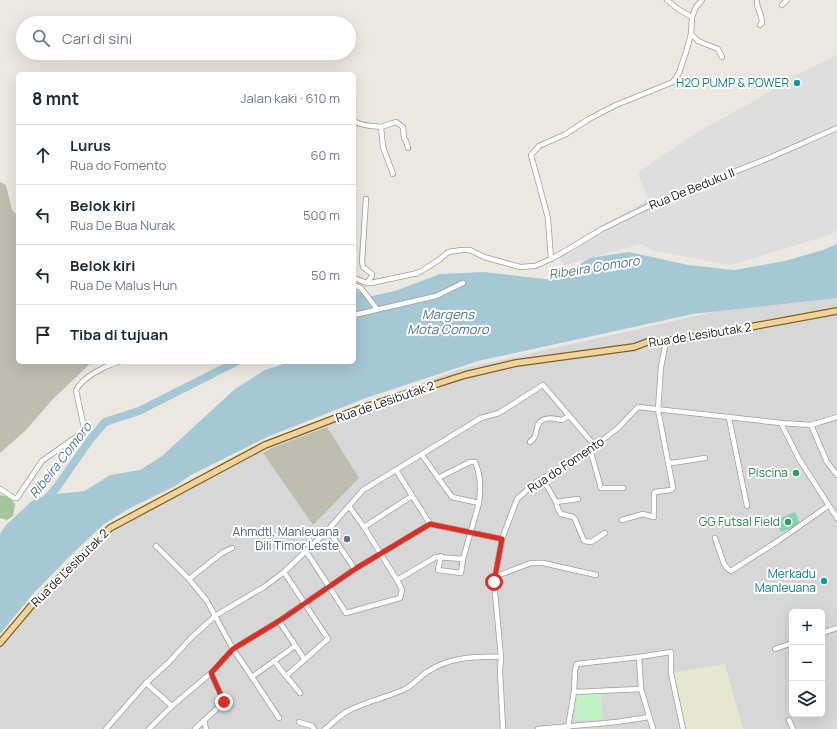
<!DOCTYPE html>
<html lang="id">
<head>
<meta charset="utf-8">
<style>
	:root { --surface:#fff; --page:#f2f2f3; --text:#1f2937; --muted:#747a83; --line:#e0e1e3 }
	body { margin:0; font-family:Manrope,sans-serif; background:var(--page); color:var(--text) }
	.controls { position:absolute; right:12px; bottom:12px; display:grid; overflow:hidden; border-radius:6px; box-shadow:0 4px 16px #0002 }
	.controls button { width:36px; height:36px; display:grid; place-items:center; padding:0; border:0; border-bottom:1px solid var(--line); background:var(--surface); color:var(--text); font:20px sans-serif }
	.stop { position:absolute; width:12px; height:12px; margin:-9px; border:3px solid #d93025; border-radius:50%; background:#fff }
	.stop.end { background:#d93025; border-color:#fff; box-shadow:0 1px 4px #0008 }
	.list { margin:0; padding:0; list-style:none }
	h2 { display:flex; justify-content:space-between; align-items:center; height:52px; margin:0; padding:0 16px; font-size:17px }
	h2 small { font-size:13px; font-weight:400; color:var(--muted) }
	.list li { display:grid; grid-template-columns:26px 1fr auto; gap:12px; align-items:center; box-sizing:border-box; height:60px; padding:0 16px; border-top:1px solid var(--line) }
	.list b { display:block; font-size:15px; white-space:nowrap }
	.list p { margin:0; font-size:13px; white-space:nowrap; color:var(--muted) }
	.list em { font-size:13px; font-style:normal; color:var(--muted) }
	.icon { flex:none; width:22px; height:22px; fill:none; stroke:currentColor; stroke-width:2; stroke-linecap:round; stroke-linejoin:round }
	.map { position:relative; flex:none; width:837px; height:729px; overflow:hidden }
	.search { position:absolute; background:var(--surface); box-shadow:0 4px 16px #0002; left:16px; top:16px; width:340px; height:44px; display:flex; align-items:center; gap:10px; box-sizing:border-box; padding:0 14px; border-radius:22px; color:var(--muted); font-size:15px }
	.panel { position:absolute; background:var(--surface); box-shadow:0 4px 16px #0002; left:16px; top:72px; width:340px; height:292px; border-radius:6px }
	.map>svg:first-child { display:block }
	.residential { fill:#d8d7d7; fill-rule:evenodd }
	.construction { fill:#bdbeae }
	.farmland { fill:#e5e8ce }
	.forest { fill:#a4c69a }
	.park { fill:#c1f2c8 }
	.pitch { fill:#87d2ba }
	.parking { fill:#dedede }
	.water { fill:#a6c7d4 }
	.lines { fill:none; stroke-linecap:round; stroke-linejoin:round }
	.river { stroke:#a6c7d4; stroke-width:8 }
	.minor-casing { stroke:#9e9e9e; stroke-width:6 }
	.major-casing { stroke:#816210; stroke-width:8 }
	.minor { stroke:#fff; stroke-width:4.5 }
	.major { stroke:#f0d3a1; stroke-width:5.5 }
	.route { stroke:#d93025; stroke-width:5 }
	.culture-dot { fill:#0f9aa8; stroke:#fff; stroke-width:1.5 }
	.leisure-dot { fill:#2e9e5b; stroke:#fff; stroke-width:1.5 }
	.service-dot { fill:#5c6f8a; stroke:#fff; stroke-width:1.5 }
	.labels { text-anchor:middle; stroke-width:4; stroke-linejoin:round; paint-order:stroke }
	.culture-label { font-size:12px; fill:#0d838f; stroke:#fff; text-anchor:end }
	.street-label { font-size:12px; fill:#1a1a1a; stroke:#fff }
	.leisure-label { font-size:12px; fill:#27864d; stroke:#fff; text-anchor:end }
	.service-label { font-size:12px; fill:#4e5e75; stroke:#fff; text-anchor:end }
	.water-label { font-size:13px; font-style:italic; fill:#53749e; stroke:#fff }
</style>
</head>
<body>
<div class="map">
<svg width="837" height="729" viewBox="0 0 837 729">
	<rect width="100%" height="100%" fill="#ebe8e1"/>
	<!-- residential -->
	<path class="residential" d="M837,284v445h-837v-91l18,-22 89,-90 158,-85 192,-71zM792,612h30v102h-30z"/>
	<!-- construction -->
	<g class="construction">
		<polygon points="0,182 6,185 12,210 18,216 18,362 92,362 53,399 25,431 0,453"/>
		<polygon points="327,427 359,478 313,525 263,453 272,448"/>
	</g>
	<!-- farmland -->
	<polygon class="farmland" points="725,664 743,729 686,729 674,672"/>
	<!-- forest -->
	<polygon class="forest" points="0,495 9,497 15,504 13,516 7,520 0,518"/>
	<!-- park -->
	<polygon class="park" points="601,692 603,720 575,721 577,695"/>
	<!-- pitch -->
	<polygon class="pitch" points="795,512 800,524 781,532 775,520"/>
	<!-- parking -->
	<polygon class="parking" points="837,55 837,231 829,235 731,265 654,251 641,244 565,265 557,254 567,250 597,228 648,200 638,172 701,130 754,101 798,74"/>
	<!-- water -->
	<polygon class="water" points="837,244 837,298 693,314 478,361 366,398 267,437 191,475 175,486 130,508 104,524 73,553 32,595 0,634 0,534 6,525 32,501 47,495 85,491 110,475 140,470 162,456 235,389 265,370 290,362 354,362 354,288 367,297 395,291 440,274 484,272 552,280 590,258 629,252 688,265 734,270 785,261 823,250"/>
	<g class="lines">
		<!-- river -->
		<polyline class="river" points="43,503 57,487 89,441 105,422 139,411 236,362"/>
		<defs>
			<g id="minor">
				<polyline points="667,0 678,9 692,17"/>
				<path d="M757,0c-1,9 5,13 5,23l-2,2"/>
				<polyline points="782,5 787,0"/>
				<polyline points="691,34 698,41 718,49 722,57"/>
				<path d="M354,121c9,6 17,4 27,6l2,20 10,27"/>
				<polyline points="381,127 396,122 403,127 404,138 406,141 408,148"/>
				<polyline points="366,199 362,261 363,267 372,274 372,276 367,283"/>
				<polyline points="551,259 548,218 531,155 539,146 566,134 589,119 616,105 673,82 679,73 686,52 691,34 692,17 696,7 702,0"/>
				<polyline points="354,278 367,283 371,283 418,273 439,260 448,252 462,250 470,250 484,257 520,267 535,266 551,259 567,250 602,229 655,203 769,158 837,128"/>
				<polyline points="354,285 361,288 377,309"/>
				<polyline points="354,315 436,296 463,283"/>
				<polyline points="729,418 747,506"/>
				<polyline points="781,423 799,459 837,518"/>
				<polyline points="811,425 827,462 837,475"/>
				<path d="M530,442c8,-6 5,-11 8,-17 4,-9 16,-7 24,-5l7,-4"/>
				<polyline points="590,449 601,488 623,488"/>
				<polyline points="668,462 672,463 705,458"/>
				<polyline points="396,470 430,524"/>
				<path d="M438,478l32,-16h5c6,13 6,27 4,41"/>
				<polyline points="543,479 556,502 578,499"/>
				<path d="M0,489l14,9h3l25,-37 41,-29 1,-4 -8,-38c7,-13 29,-24 42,-28"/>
				<polyline points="556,502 558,509 561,514 573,517 575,519 584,541 591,542 605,533"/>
				<polyline points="349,506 364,527 397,580 436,557 463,559 479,503 452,497 422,455"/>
				<polyline points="622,520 643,514 654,517 654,494 655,492 671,490 673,488 658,410 661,367 666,341"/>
				<polyline points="364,527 412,496"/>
				<polyline points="328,530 355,569"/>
				<polyline points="715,538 724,564 728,569 731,571 778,541 828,506"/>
				<polyline points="156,546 189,579 207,601 233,649 252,677 295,646"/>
				<polyline points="306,551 346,613 400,598 402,590 397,580"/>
				<polyline points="441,556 438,570 461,573 463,559"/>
				<polyline points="494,577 531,563 543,563 596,575"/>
				<polyline points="189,579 222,553 232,548"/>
				<polyline points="279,621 305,660"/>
				<polyline points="822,633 837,628"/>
				<polyline points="775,649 792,643"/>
				<polyline points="639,657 671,652 671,673 683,729"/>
				<polyline points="274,661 286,676 328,639 284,572"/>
				<polyline points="286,676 300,693"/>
				<polyline points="252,677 279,718"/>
				<polyline points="146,683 172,706"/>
				<polyline points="574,692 641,689"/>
				<polyline points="204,720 206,729"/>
				<polyline points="789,720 793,729"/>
				<polyline points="299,722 312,726 314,729"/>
				<polyline points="568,727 574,692 575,670 577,664 639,657 641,689 653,729"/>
				<polyline points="106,729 146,683 169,662 191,638 215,616 264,587 284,572 328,530 363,490 481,418 499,413 543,385 595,446"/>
				<polyline points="149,729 172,706 211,673 233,649 279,621 355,569 430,524 502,539"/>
				<polyline points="195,729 224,702 211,673"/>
				<path d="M325,729c7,-5 14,-13 21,-17 18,-10 39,-14 57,-22 10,-4 16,-13 24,-18 22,-15 49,-16 74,-15"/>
				<polyline points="503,729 500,671 501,657 494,582 502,539 517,499 535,483 595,446 618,428 638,407 781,423 811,425 837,417"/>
				<polyline points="538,729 617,722 649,717"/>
			</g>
			<polyline id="major" points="0,643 32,605 110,528 265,445 362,408 465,375 516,363 634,347 650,341 666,341 701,336 837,311"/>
		</defs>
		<!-- minor casing -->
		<use href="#minor" class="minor-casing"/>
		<!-- major casing -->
		<use href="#major" class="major-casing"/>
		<!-- minor -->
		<use href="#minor" class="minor"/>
		<!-- major -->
		<use href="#major" class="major"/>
	</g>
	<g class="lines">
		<!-- route -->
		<polyline class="route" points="224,702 211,673 233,649 279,621 355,569 430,524 502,539 494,582"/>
	</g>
	<!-- markers -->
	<g class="culture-dot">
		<circle cx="797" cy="83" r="4"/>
		<circle cx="824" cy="581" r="4"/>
	</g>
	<g class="leisure-dot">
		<circle cx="796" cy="473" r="4"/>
		<circle cx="788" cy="522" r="4"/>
	</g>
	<circle class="service-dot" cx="347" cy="539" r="4"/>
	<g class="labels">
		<!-- culture labels -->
		<g class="culture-label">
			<text x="789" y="87">H2O PUMP &amp; POWER</text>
			<text x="816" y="578">Merkadu<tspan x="816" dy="14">Manleuana</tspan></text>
		</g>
		<!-- street labels -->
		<g class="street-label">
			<text transform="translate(692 189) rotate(-22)" y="4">Rua De Beduku II</text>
			<text transform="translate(700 335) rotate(-9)" y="4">Rua de Lesibutak 2</text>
			<text transform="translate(385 402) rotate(-19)" y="4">Rua de Lesibutak 2</text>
			<text transform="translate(566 465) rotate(-34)" y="4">Rua do Fomento</text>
			<text transform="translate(70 568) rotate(-45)" y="4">Rua de Lesibutak 2</text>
		</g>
		<!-- leisure labels -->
		<g class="leisure-label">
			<text x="788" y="477">Piscina</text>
			<text x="780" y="526">GG Futsal Field</text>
		</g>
		<!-- service labels -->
		<g class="service-label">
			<text x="339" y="536">Ahmdtl, Manleuana<tspan x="339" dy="14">Dili Timor Leste</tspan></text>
		</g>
		<!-- water labels -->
		<g class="water-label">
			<text transform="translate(594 267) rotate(-9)" y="5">Ribeira Comoro</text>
			<text x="448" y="319">Margens<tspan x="448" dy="15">Mota Comoro</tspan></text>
			<text transform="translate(60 460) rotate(-52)" y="5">Ribeira Comoro</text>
		</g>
	</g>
</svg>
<div class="controls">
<button>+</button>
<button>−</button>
<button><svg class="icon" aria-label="layers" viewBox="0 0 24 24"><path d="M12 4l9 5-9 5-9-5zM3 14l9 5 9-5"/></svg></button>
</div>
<div class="stop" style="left:494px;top:582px"></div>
<div class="stop end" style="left:224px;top:702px"></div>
<div class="search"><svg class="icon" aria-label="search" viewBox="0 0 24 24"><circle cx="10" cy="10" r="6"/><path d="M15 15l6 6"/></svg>Cari di sini</div>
<section class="panel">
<h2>8 mnt<small>Jalan kaki · 610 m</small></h2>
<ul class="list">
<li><svg class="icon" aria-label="ahead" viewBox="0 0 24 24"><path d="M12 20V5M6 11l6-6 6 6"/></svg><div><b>Lurus</b><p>Rua do Fomento</p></div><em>60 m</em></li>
<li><svg class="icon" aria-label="left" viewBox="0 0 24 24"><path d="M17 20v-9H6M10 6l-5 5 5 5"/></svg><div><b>Belok kiri</b><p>Rua De Bua Nurak</p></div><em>500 m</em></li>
<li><svg class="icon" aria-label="left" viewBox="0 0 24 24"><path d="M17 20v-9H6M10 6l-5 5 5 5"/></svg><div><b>Belok kiri</b><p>Rua De Malus Hun</p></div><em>50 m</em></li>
<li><svg class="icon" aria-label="arrive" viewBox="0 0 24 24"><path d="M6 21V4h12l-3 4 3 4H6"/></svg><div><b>Tiba di tujuan</b></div></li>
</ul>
</section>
</div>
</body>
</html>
